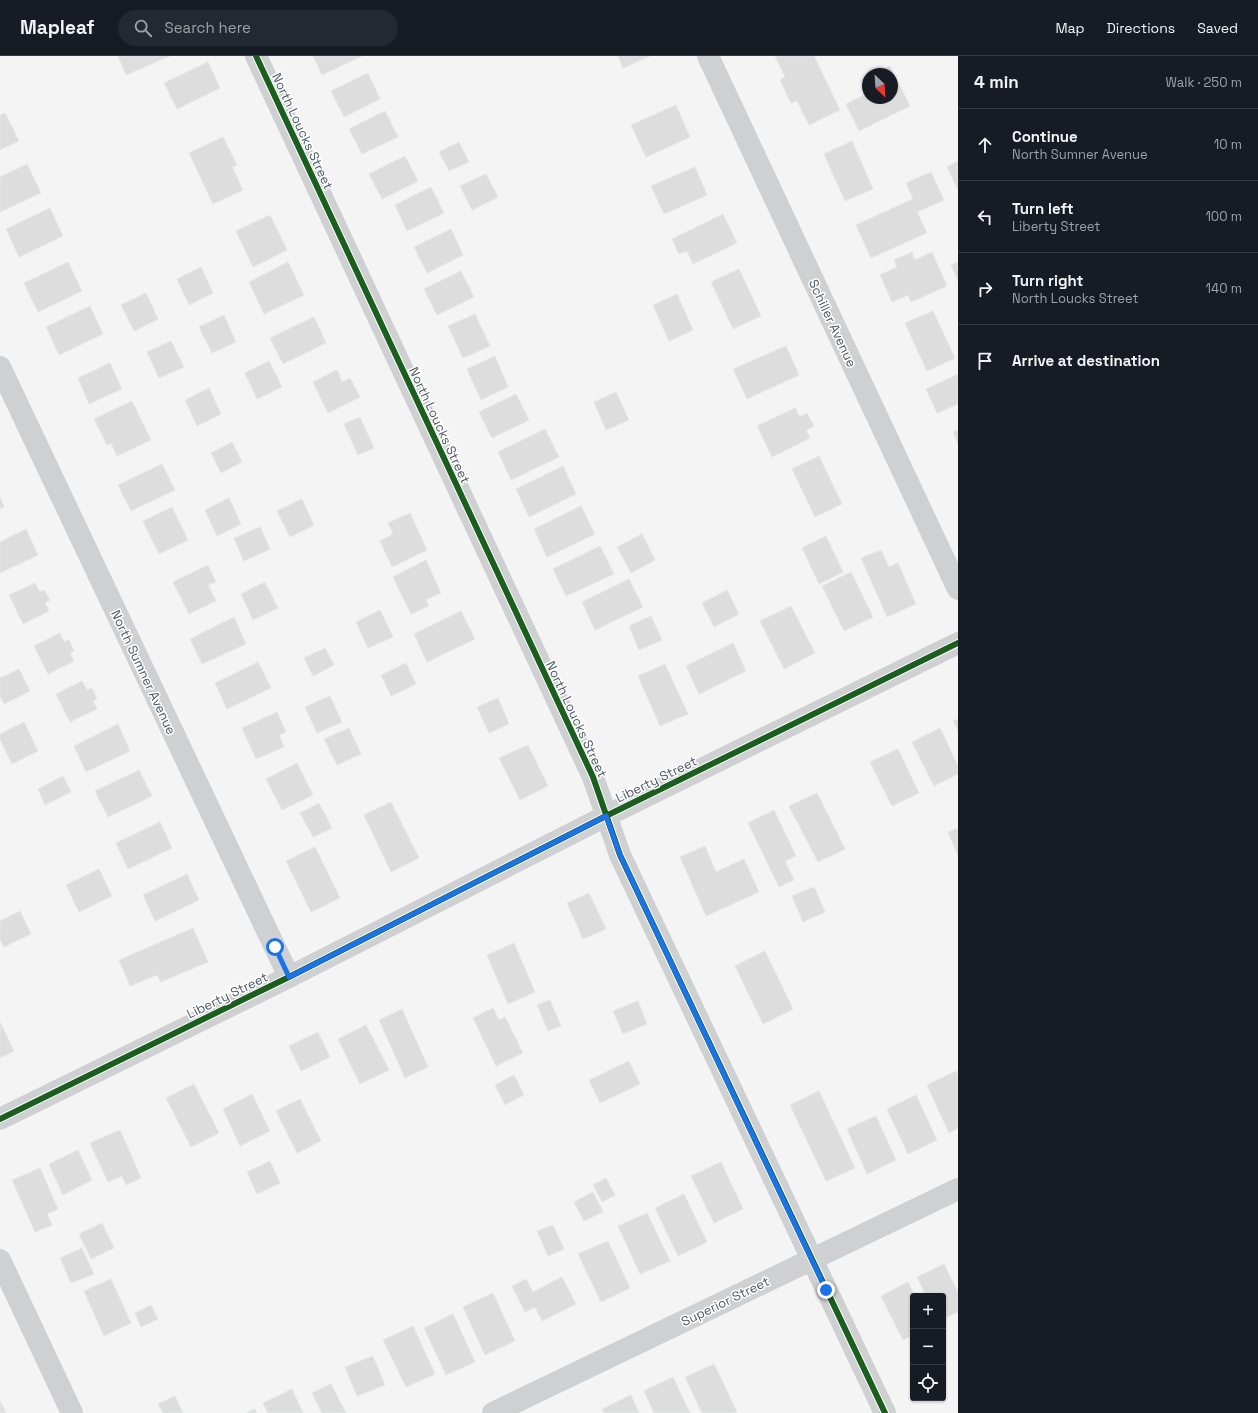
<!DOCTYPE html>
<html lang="en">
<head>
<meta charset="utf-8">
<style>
	:root { --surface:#171b24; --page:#242831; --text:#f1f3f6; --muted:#9ea1a6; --line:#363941 }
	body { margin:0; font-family:"Space Grotesk",sans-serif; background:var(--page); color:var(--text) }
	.controls { position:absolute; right:12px; bottom:12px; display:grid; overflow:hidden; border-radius:4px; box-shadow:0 1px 3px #0004 }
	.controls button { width:36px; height:36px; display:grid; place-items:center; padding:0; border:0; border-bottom:1px solid var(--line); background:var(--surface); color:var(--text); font:20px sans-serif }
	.compass { position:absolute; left:862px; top:12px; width:36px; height:36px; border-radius:50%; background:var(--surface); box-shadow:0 1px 3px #0004; rotate:155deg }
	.stop { position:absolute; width:12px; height:12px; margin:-9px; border:3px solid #1a73e8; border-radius:50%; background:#fff }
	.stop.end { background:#1a73e8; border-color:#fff; box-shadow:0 1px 4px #0008 }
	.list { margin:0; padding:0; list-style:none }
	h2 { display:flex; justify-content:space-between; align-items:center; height:52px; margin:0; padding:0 16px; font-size:17px }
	h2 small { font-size:13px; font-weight:400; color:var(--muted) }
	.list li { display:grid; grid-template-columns:26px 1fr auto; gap:12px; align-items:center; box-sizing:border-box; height:72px; padding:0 16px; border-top:1px solid var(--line) }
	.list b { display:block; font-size:15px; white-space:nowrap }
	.list p { margin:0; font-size:13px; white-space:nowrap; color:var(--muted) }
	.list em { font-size:13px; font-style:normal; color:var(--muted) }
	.icon { flex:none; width:22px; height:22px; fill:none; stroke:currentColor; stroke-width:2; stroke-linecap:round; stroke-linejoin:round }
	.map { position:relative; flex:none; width:958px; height:1357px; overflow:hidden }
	header { display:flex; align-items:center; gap:24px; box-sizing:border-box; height:56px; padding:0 20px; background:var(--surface); border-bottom:1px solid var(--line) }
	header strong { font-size:19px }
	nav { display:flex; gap:22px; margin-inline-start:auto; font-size:14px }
	.search { width:280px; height:36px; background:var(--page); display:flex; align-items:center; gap:10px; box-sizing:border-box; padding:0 14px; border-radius:22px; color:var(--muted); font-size:15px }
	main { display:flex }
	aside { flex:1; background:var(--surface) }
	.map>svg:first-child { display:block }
	.building { fill:#ddddde; stroke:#e5e6e7 }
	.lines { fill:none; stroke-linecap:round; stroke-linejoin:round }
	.minor { stroke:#ced0d2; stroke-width:22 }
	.cycleway-casing { stroke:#fff; stroke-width:8 }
	.cycleway { stroke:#1b5e20; stroke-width:6 }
	.route { stroke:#1a73e8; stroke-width:5 }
	.labels { text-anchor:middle; stroke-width:3; stroke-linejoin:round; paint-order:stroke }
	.street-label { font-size:13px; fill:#4a5661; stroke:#fff }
</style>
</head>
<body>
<header>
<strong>Mapleaf</strong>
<div class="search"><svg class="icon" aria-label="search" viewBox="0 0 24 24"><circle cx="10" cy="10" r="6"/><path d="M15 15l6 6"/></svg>Search here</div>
<nav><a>Map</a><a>Directions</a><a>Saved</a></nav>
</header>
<main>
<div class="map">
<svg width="958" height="1357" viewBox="0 0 958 1357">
	<rect width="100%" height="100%" fill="#f4f4f4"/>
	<!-- building -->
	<g class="building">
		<polygon points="118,0 170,0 126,19"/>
		<polygon points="313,0 362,0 322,19"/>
		<polygon points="618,0 650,0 623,12"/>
		<polygon points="775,0 814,0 840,54 809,69 797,45 791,47 780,24 785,21"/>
		<polygon points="208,6 220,32 177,53 164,27"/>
		<polygon points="890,10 910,50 859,75 846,48 868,37 868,42 892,42 892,18 873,18"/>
		<polygon points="368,17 380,43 344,61 331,35"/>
		<polygon points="868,20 868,35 862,23"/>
		<polygon points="676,49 690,81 646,101 631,69"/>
		<polygon points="385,55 398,81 362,98 349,73"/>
		<polygon points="5,57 19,85 0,94 0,59"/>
		<polygon points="223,81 237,109 232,111 243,134 213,148 189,97"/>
		<polygon points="852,85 873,133 845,145 824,98"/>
		<polygon points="459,86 469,106 449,115 439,96"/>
		<polygon points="405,100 418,125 382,143 369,118"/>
		<polygon points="958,105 958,134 947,111"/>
		<polygon points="27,108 41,137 0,156 0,121"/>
		<polygon points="695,111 707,139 664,158 651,130"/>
		<polygon points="931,116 944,144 917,156 927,177 871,202 856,169 913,143 906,127"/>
		<polygon points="486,118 498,141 472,154 460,130"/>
		<polygon points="431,131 444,157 407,175 395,149"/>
		<polygon points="50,152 63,180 19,201 6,173"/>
		<polygon points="723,158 737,187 693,208 687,195 679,198 672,183"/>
		<polygon points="270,159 287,194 253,211 236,175"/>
		<polygon points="451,173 463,199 427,217 414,191"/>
		<polygon points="912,196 915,204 932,196 947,230 911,246 908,239 892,246 880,219 897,211 894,204"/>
		<polygon points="68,206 82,235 38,256 24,227"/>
		<polygon points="288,206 304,239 264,258 249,226"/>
		<polygon points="958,206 958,225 951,209"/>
		<polygon points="201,211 213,237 189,249 177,223"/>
		<polygon points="739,213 761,260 733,273 711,226"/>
		<polygon points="461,215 474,241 437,259 424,233"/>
		<polygon points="146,237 158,263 134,275 121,249"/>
		<polygon points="677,238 693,274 669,285 653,249"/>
		<polygon points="90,250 103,278 59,299 46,271"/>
		<polygon points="933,255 955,302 927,315 905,267"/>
		<polygon points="475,258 490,290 463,302 448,270"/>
		<polygon points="224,259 236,286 212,297 199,271"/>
		<polygon points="314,261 326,287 283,308 270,282"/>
		<polygon points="171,285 184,311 159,322 147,296"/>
		<polygon points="786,290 799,319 747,343 733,313"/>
		<polygon points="495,300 508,331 481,344 467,313"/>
		<polygon points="269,305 282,331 257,343 245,317"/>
		<polygon points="110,307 122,333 89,348 78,322"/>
		<polygon points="337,314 342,326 350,322 360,341 328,357 313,326"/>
		<polygon points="958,318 958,348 937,357 926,333"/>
		<polygon points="209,332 221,358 197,370 185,344"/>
		<polygon points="616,336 629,364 606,374 594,346"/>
		<polygon points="516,338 529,364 492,382 479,356"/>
		<polygon points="132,345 151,384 117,400 111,387 107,389 94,363"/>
		<polygon points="795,352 800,361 807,357 814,370 806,374 810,382 772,401 757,370"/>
		<polygon points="360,361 374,392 358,399 344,368"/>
		<polygon points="545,373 559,401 511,424 498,396"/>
		<polygon points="958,374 958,388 953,376"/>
		<polygon points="232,386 242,406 221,417 211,397"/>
		<polygon points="819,400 842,448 815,461 792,413"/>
		<polygon points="162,408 175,434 131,455 118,429"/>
		<polygon points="563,410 576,438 529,461 516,433"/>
		<polygon points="0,441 4,451 0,453"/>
		<polygon points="229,442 241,468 217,480 205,454"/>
		<polygon points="302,443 314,469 290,481 277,455"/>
		<polygon points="581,450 595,478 547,501 534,473"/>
		<polygon points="172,451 188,484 159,498 143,465"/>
		<polygon points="410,457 427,494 392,511 380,485 393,478 388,467"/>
		<polygon points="260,471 270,493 244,505 234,482"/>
		<polygon points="26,473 38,499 0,517 0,486"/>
		<polygon points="642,478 655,504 631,517 617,491"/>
		<polygon points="826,480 843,516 819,528 802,492"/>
		<polygon points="600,490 614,518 566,540 553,513"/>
		<polygon points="881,494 889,511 898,507 916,548 887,561 861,502"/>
		<polygon points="426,504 441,537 426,544 429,550 411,558 393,521"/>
		<polygon points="208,509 216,526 208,529 216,545 189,558 173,526"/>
		<polygon points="851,516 873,561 844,575 822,530"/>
		<polygon points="629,523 643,551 595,574 582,546"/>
		<polygon points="265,526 278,552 253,564 241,538"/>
		<polygon points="35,527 40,536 44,534 50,544 45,547 49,555 23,568 9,539"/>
		<polygon points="727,534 739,558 714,571 702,547"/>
		<polygon points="791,550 815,597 784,613 760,565"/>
		<polygon points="380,554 393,581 368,592 356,566"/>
		<polygon points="461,555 475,583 427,606 414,578"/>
		<polygon points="651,560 662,584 639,594 629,570"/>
		<polygon points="234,561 246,588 202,608 190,583"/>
		<polygon points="60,577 64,586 69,584 74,595 70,597 74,605 48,618 34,590"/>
		<polygon points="733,587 746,615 699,638 686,610"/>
		<polygon points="325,592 334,609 313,620 304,602"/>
		<polygon points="258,606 271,632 227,653 215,627"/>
		<polygon points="406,607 416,628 391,640 381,619"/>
		<polygon points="665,608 688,658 660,670 638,620"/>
		<polygon points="19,613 30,635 4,648 0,640 0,622"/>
		<polygon points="82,625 87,634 92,632 97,643 93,645 97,653 70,666 56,638"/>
		<polygon points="330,640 342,666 317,677 305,651"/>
		<polygon points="498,642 509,668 489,677 477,651"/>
		<polygon points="277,656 286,676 279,679 284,691 256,703 242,672"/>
		<polygon points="958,663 958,675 953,665"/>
		<polygon points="24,666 38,695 12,708 0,683 0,678"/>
		<polygon points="118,668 130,695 86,716 74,690"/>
		<polygon points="349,672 361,698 337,709 324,683"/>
		<polygon points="940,672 958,710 958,718 934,730 912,686"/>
		<polygon points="528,689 548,730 520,744 499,702"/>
		<polygon points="898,693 919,737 892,750 870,706"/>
		<polygon points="297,707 313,739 282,754 266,723"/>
		<polygon points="139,714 152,740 108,761 95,735"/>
		<polygon points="63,720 71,736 45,749 38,733"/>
		<polygon points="817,737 845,793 818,806 789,750"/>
		<polygon points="391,746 419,802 391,816 364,759"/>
		<polygon points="319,747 332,772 313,781 300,757"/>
		<polygon points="774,754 796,800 785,805 794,824 779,831 748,767"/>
		<polygon points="160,766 172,792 128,813 116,787"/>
		<polygon points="958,772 958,800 948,776"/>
		<polygon points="705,790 716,816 744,803 759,836 706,860 680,801"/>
		<polygon points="315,791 340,842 311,856 286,805"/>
		<polygon points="99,813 112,840 79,856 66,829"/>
		<polygon points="187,818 199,844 155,865 143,839"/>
		<polygon points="814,831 825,856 803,866 792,840"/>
		<polygon points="589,837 606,873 583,883 567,847"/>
		<polygon points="20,855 31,878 4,891 0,883 0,865"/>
		<polygon points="193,872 208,906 161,926 157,919 130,930 119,904"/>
		<polygon points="514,887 535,936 508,948 487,899"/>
		<polygon points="765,895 793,953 763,968 735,910"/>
		<polygon points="550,944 561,970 548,975 537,949"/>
		<polygon points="638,945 647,968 623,978 613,955"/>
		<polygon points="493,952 499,964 505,961 523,997 496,1010 473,962"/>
		<polygon points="402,953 428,1011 405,1022 379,964"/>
		<polygon points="0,966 14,995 0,1002"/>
		<polygon points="366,969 389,1014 360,1028 338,983"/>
		<polygon points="318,976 330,1001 301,1015 289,990"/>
		<polygon points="629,1005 640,1028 600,1047 589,1024"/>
		<polygon points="956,1015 958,1019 958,1072 949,1077 927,1029"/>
		<polygon points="514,1019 524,1039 505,1049 495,1029"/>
		<polygon points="194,1028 219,1077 191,1091 166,1042"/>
		<polygon points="819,1035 855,1112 826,1125 790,1049"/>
		<polygon points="252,1038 270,1075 240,1090 223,1053"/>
		<polygon points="916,1039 937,1084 908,1098 887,1053"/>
		<polygon points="300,1043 321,1085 297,1097 276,1055"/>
		<polygon points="876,1060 896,1104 867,1118 847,1073"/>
		<polygon points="120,1074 141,1122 126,1129 122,1120 108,1126 90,1087"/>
		<polygon points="78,1094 92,1124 63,1139 49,1108"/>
		<polygon points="270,1105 280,1127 257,1138 247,1116"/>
		<polygon points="721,1106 743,1153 714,1167 691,1120"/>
		<polygon points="40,1112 58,1153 47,1158 52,1169 35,1176 12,1124"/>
		<polygon points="606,1122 615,1139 602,1146 593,1129"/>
		<polygon points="593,1136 603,1156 584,1165 574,1146"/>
		<polygon points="684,1138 707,1186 678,1200 655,1152"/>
		<polygon points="647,1157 670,1205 640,1218 618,1170"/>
		<polygon points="102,1167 114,1192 91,1203 79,1178"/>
		<polygon points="553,1169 564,1193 548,1200 537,1175"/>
		<polygon points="608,1185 630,1232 601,1246 578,1198"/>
		<polygon points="82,1192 94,1218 71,1227 60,1202"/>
		<polygon points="944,1208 958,1236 958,1256 943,1263 943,1240 926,1240 917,1221"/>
		<polygon points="562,1221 576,1248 542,1265 535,1251 525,1256 512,1230 526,1223 533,1236"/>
		<polygon points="111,1223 131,1267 104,1280 84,1235"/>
		<polygon points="908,1226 915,1240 913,1240 913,1279 903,1284 881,1240"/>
		<polygon points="493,1237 515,1285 485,1299 463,1251"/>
		<polygon points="151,1249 158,1263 141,1271 135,1257"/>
		<polygon points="453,1258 475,1306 446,1319 424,1272"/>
		<polygon points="413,1270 435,1318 406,1331 383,1284"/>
		<polygon points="373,1300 385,1329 357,1340 345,1311"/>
		<polygon points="714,1308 737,1356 734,1357 702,1357 685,1321"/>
		<polygon points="673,1321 690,1357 654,1357 644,1335"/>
		<polygon points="331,1328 346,1357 322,1357 312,1337"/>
		<polygon points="292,1333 303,1357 268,1357 263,1347"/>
		<polygon points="631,1339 639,1357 604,1357 602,1353"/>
		<polygon points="175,1340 183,1357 163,1357 158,1348"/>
		<polygon points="0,1345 6,1357 0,1357"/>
		<polygon points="255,1353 257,1357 246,1357"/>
	</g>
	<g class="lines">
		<!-- minor -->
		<g class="minor">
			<polyline points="256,0 593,721 620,799 885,1357"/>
			<polyline points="708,0 958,533"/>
			<polyline points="0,311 289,921"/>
			<polyline points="0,1063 289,921 606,760 958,587"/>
			<polyline points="0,1204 72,1357"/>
			<polyline points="493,1357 958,1133"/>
		</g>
		<defs>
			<g id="cycleway">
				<polyline points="256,0 593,721 620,799 885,1357"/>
				<polyline points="0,1063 289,921 606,760 958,587"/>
			</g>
		</defs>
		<!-- cycleway casing -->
		<use href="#cycleway" class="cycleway-casing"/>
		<!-- cycleway -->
		<use href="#cycleway" class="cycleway"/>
	</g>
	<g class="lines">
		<!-- route -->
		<polyline class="route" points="275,891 289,921 606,760 620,799 826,1234"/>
	</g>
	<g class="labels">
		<!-- street labels -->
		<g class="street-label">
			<text transform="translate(303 75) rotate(65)" y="5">North Loucks Street</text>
			<text transform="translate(833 267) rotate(65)" y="5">Schiller Avenue</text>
			<text transform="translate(440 369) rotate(65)" y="5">North Loucks Street</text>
			<text transform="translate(144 616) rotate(65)" y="5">North Sumner Avenue</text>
			<text transform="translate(577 663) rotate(65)" y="5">North Loucks Street</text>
			<text transform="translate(656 723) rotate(-26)" y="5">Liberty Street</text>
			<text transform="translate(227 939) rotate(-26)" y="5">Liberty Street</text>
			<text transform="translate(725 1245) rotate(-26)" y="5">Superior Street</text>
		</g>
	</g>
</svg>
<div class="controls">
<button>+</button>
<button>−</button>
<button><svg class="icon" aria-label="locate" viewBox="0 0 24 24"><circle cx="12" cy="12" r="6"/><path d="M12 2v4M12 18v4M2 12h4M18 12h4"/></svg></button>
</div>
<svg class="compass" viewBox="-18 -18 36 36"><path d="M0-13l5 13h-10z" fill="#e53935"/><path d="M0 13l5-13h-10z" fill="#9ea1a6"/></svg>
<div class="stop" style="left:275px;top:891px"></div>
<div class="stop end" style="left:826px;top:1234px"></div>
</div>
<aside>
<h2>4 min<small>Walk · 250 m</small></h2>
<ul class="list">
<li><svg class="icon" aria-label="ahead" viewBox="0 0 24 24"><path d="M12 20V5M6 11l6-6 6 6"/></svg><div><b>Continue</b><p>North Sumner Avenue</p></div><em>10 m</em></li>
<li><svg class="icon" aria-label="left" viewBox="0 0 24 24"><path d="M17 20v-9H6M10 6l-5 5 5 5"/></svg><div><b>Turn left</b><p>Liberty Street</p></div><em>100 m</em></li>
<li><svg class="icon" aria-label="right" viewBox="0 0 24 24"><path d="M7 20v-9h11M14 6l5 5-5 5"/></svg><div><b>Turn right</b><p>North Loucks Street</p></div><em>140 m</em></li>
<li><svg class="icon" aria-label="arrive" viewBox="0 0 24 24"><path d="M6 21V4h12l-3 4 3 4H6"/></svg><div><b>Arrive at destination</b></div></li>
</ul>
</aside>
</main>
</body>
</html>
